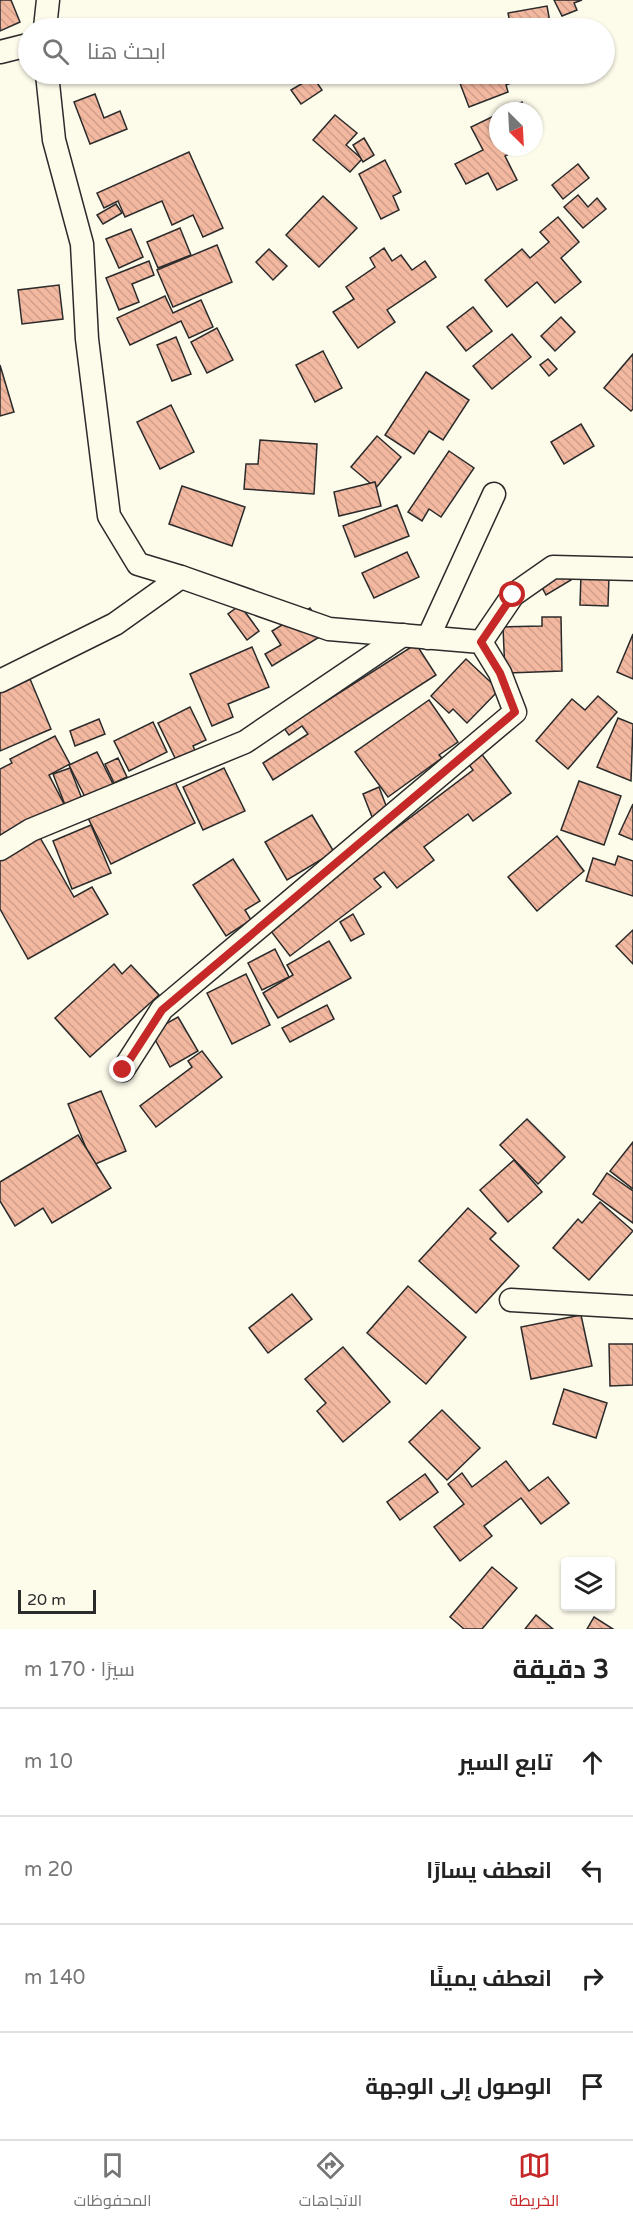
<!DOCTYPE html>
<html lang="ar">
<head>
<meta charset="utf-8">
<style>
	:root { --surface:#fff; --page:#f2f2f2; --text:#222; --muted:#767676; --line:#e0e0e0; --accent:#c62828 }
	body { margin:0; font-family:"Varela Round",Cairo,sans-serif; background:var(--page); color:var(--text); direction:rtl }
	.controls { position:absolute; right:18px; bottom:18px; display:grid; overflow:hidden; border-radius:6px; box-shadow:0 2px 4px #0004 }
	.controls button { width:54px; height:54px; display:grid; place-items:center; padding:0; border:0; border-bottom:2px solid var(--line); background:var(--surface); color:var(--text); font:30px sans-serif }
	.compass { position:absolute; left:489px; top:102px; width:54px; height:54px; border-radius:50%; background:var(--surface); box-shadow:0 2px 4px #0004; rotate:156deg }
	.scale { position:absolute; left:18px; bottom:15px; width:78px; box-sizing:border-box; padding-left:6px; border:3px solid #2b2b2b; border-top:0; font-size:16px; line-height:21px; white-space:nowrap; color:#2b2b2b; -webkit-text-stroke:4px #fdfbea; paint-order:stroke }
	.stop { position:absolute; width:18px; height:18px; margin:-14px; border:4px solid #c62828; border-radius:50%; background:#fff }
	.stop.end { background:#c62828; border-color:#fff; box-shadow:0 2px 6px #0008 }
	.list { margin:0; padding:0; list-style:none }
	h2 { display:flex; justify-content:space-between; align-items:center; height:78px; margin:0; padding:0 24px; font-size:26px }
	h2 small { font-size:20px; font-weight:400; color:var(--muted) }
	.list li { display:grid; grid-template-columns:39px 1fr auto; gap:18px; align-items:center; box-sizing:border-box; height:108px; padding:0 24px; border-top:2px solid var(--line) }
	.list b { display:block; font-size:22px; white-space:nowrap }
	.list em { font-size:20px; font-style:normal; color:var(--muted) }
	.icon { flex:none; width:33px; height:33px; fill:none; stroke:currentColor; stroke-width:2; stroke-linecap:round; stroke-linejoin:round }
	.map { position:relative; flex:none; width:633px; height:1629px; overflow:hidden; direction:ltr }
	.search { position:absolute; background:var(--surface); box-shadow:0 2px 4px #0004; left:18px; right:18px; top:18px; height:66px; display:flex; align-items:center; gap:15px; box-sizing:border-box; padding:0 21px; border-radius:33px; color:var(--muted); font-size:22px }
	.sheet { height:510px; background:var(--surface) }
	nav { display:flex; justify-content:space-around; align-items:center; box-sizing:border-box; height:84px; border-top:2px solid var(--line); background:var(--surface); font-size:16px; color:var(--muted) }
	nav a { display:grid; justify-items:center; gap:3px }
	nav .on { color:var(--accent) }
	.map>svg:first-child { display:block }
	.building { fill:url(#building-back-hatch); stroke:#2b2b2b; stroke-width:1.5 }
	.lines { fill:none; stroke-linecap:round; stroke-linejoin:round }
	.minor-casing { stroke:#2b2b2b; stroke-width:25 }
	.minor { stroke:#fdfbea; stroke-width:22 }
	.route { stroke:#c62828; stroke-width:8 }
</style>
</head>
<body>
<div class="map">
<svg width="633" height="1629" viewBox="0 0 633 1629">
	<defs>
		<pattern id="building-back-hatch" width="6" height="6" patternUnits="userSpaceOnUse" patternTransform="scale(1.5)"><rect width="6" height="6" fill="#f2b8a0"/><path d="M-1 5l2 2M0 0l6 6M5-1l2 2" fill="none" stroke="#d09e8a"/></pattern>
	</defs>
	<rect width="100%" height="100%" fill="#fdfbea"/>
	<!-- building -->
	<g class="building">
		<polygon points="0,0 11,0 20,22 0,31"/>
		<polygon points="554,0 582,0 574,3 577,10 562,16"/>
		<polygon points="547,6 551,28 511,28 508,13"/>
		<polygon points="470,74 522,74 524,78 506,85 508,92 469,107 458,78"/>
		<polygon points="313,77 322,90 301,104 291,90"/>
		<polygon points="95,94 104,118 120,111 127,129 90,144 74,102"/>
		<polygon points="522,102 526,111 504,111"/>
		<polygon points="498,114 498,147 523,147 505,156 517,180 497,190 488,173 466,184 455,164 483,150 471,127"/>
		<polygon points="335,115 357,133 346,145 362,159 350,172 313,140"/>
		<polygon points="534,127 540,139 534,142"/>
		<polygon points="364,138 374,155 363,162 353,145"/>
		<polygon points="189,152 223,228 203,237 193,215 172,225 162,201 125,217 118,201 104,208 97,193"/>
		<polygon points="385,160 401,192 393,196 399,210 381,219 359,174"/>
		<polygon points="578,164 589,178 563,199 552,185"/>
		<polygon points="578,195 588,207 597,198 606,209 583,228 564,207"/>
		<polygon points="323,196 357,228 319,267 286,235"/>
		<polygon points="116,204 122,213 103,224 97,215"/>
		<polygon points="558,217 579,242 561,258 581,282 555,303 537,282 507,307 485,280 522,249 530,258 549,242 540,232"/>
		<polygon points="180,228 191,255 158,268 147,242"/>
		<polygon points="131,229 143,257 119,268 106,239"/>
		<polygon points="217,245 232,282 173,307 157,270"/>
		<polygon points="384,248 392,261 401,255 412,270 425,261 436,277 387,310 395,322 358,348 333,312 354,299 346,287 375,267 370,258"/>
		<polygon points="269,249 287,266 273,280 256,262"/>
		<polygon points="149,261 154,275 132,284 139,302 119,310 106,278"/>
		<polygon points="59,285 63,319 22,324 18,290"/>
		<polygon points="165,296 173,313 201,300 213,327 189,338 181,321 130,345 117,318"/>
		<polygon points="473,307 492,331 466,351 447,327"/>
		<polygon points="561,317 575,332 555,351 541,336"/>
		<polygon points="217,328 233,360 207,373 191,342"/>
		<polygon points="512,334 531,357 492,389 473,366"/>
		<polygon points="176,337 191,374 172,381 157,345"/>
		<polygon points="323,351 342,388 315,402 296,365"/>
		<polygon points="633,354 633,409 631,411 604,388"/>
		<polygon points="548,359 557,369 549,376 540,365"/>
		<polygon points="0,365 14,412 0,416"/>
		<polygon points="426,372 469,400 443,440 429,431 414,454 385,435"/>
		<polygon points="171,405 194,452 160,469 137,422"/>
		<polygon points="581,424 594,446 564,464 551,442"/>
		<polygon points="377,436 401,457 376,488 351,467"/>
		<polygon points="260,440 317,444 314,494 244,489 246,464 258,464"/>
		<polygon points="449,451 474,468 441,517 429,509 422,521 408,512"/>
		<polygon points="375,482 381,506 339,516 334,492"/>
		<polygon points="182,486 245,507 232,546 169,524"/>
		<polygon points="397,505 409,536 355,557 343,526"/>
		<polygon points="407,552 419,577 374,598 362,573"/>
		<polygon points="564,568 571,580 546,595 539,582"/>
		<polygon points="581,575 609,576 608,606 580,605"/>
		<polygon points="240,605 259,631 247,640 228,614"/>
		<polygon points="310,608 326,633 272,666 265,654 281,645 272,631"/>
		<polygon points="542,617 561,617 562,671 505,673 503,627 542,626"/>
		<polygon points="633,634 633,679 617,672"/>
		<polygon points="416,644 436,675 273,780 263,763 308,734 302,726 289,735 284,728"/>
		<polygon points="252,647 269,687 228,704 233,717 212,726 190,674"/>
		<polygon points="466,659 499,690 467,723 453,709 449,713 431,696"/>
		<polygon points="30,679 51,729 0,751 0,692"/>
		<polygon points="598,696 617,712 568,769 536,741 572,699 585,710"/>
		<polygon points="429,700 458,742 439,755 442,758 388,797 355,752"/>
		<polygon points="190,707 206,740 193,746 196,753 177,762 158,723"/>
		<polygon points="618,718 633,724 631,781 597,767"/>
		<polygon points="99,719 105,734 75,746 70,731"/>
		<polygon points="153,722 167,752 129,771 114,741"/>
		<polygon points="55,736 70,764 49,775 64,804 0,838 0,769 12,763 10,759"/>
		<polygon points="477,748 511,793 473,821 468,814 424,847 434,860 397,888 384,872 374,879 381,887 290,956 267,926 473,770 464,758"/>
		<polygon points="97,752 114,786 86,799 69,765"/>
		<polygon points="118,758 127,777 114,783 105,764"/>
		<polygon points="70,768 84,804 67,810 53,774"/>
		<polygon points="224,768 245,811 203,830 183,787"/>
		<polygon points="172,776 195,823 111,864 88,818"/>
		<polygon points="579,781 621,796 604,845 561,830"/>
		<polygon points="379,787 390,816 374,822 363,794"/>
		<polygon points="633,804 633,840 619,834"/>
		<polygon points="312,815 334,852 287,880 265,842"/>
		<polygon points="91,825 111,873 72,889 53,841"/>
		<polygon points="38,834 74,897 92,887 108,914 28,959 0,909 0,860"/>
		<polygon points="557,836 584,871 537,911 508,877"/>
		<polygon points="618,856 633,861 633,896 586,881 593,858 615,865"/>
		<polygon points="233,859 260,901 245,910 251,920 226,936 193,885"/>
		<polygon points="353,914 364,934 351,941 340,922"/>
		<polygon points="633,930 633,964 616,946"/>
		<polygon points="329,941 351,978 278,1018 263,993 293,975 287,965"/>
		<polygon points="275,949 289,977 262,990 248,963"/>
		<polygon points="114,964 122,974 131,965 159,995 90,1057 55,1018"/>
		<polygon points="246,974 270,1025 232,1044 207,993"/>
		<polygon points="327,1005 334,1019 290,1042 282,1028"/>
		<polygon points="178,1017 198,1051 170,1067 151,1032"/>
		<polygon points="202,1051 222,1077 156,1127 140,1106 192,1067 188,1061"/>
		<polygon points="101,1091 126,1151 93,1165 68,1104"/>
		<polygon points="527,1119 565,1157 538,1184 500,1145"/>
		<polygon points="78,1135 111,1188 52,1223 43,1208 15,1226 0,1201 0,1182"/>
		<polygon points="633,1142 633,1189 610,1171"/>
		<polygon points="514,1160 542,1192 508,1222 480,1190"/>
		<polygon points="607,1173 633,1191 633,1223 593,1194"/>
		<polygon points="600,1202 633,1231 589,1280 553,1248 578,1219 582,1223"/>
		<polygon points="468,1208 496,1233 490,1239 519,1266 476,1313 419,1261"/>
		<polygon points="408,1286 466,1337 426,1384 367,1333"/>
		<polygon points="292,1294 312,1319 268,1353 249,1328"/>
		<polygon points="581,1315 592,1366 531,1379 521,1327"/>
		<polygon points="609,1344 633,1344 633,1385 610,1386"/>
		<polygon points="343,1347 390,1402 343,1442 317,1411 326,1403 305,1379"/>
		<polygon points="564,1389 607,1403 596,1438 553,1424"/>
		<polygon points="442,1410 480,1448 447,1480 409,1442"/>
		<polygon points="506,1461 529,1491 548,1477 569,1503 541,1524 521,1498 484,1526 492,1536 460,1561 434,1527 464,1504 448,1484 462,1473 472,1487"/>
		<polygon points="425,1474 438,1492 400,1520 387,1502"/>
		<polygon points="492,1567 517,1588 482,1629 464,1629 450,1617"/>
		<polygon points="536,1615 553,1629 525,1629"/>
		<polygon points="594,1617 613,1629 587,1629"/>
	</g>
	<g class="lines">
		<defs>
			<g id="minor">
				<polyline points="45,28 48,0"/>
				<polyline points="0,52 28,45"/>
				<polyline points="47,74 54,140 82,244 87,339 109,516 138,564 181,577 329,629 481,642 500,673 515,712 162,1009 123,1070"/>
				<polyline points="428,638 494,494"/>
				<polyline points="481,642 513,595 553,567 633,569"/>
				<polyline points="0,681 115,624 181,577"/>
				<polyline points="0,849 31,830 245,742 403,635"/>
				<polyline points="511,1300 633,1307"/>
			</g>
		</defs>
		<!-- minor casing -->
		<use href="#minor" class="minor-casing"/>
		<!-- minor -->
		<use href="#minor" class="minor"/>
	</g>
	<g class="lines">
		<!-- route -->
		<polyline class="route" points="123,1070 162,1010 515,712 500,673 481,642 513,595"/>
	</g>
</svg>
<div class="controls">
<button><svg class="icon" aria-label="layers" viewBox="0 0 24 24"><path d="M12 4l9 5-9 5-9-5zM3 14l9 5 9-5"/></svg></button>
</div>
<svg class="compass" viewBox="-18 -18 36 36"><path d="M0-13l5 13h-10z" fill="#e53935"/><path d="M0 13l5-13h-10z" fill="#767676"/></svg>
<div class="scale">20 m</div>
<div class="stop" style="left:513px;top:595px"></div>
<div class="stop end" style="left:123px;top:1070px"></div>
<div class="search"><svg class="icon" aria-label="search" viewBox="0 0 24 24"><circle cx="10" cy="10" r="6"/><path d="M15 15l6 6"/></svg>ابحث هنا</div>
</div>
<section class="sheet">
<h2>3 دقيقة<small>سيرًا · 170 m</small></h2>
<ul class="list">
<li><svg class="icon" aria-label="ahead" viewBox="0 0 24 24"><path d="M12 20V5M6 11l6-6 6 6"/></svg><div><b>تابع السير</b></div><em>10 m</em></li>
<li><svg class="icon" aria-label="left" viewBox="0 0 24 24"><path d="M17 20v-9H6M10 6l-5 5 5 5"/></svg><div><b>انعطف يسارًا</b></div><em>20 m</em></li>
<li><svg class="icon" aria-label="right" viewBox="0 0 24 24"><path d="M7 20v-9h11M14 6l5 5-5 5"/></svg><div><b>انعطف يمينًا</b></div><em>140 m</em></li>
<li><svg class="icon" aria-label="arrive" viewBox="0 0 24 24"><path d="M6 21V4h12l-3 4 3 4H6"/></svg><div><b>الوصول إلى الوجهة</b></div></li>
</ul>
</section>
<nav>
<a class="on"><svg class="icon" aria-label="map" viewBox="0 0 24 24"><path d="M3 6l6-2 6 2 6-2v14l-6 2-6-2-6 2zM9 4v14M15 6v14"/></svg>الخريطة</a>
<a><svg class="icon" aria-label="directions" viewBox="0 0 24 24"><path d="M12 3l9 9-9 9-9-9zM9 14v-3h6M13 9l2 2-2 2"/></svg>الاتجاهات</a>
<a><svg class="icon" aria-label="saved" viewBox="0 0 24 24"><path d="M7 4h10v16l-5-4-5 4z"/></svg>المحفوظات</a>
</nav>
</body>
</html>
